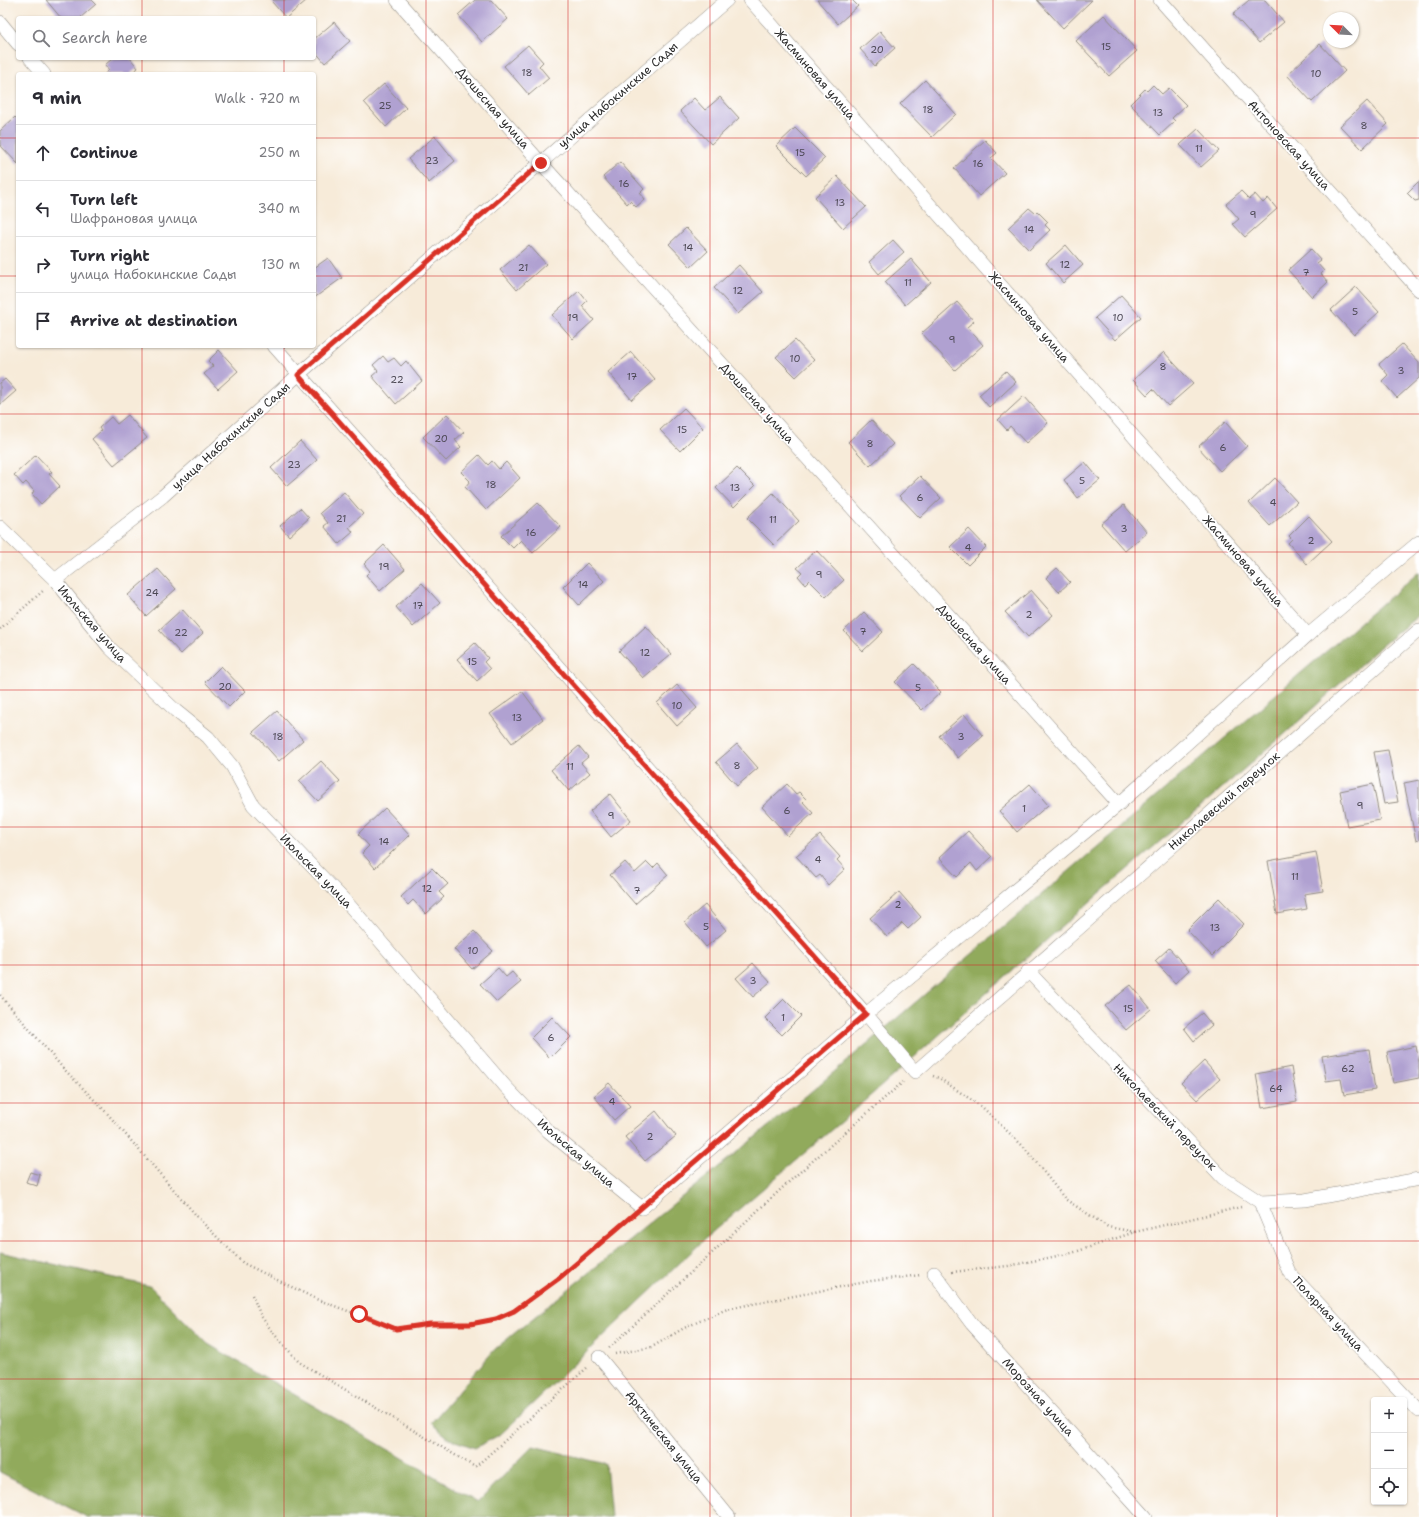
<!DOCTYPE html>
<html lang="en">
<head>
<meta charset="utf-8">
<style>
	:root { --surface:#fff; --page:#f2f2f3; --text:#2b2b33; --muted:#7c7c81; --line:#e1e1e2 }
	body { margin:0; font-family:"Shantell Sans",sans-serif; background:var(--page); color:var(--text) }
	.controls { position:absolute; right:12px; bottom:12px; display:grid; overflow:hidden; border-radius:4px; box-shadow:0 1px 3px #0004 }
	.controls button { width:36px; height:36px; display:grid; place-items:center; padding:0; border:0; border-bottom:1px solid var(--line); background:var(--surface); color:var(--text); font:20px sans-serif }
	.compass { position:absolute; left:1323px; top:12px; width:36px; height:36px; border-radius:50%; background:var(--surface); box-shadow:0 1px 3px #0004; rotate:294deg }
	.stop { position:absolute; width:12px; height:12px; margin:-9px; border:3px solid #d93025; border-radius:50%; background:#fff }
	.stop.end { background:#d93025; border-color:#fff; box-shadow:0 1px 4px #0008 }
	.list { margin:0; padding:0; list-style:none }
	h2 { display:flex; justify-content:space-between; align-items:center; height:52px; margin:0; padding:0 16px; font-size:17px }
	h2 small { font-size:13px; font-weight:400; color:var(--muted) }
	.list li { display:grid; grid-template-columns:26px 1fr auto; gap:12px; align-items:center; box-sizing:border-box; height:56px; padding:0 16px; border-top:1px solid var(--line) }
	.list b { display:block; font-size:15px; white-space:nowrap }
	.list p { margin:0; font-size:13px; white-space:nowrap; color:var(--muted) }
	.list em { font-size:13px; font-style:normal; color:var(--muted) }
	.icon { flex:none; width:22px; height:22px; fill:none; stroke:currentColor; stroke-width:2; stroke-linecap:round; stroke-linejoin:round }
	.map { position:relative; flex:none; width:1419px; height:1517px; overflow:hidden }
	.search { position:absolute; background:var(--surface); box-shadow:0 1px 3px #0004; left:16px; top:16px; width:300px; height:44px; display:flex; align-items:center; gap:10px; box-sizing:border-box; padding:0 14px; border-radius:4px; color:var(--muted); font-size:15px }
	.panel { position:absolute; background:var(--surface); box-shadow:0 1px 3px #0004; left:16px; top:72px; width:300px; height:276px; border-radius:4px }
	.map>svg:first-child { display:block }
	.forest { fill:#91aa5b; stroke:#5e6a43 }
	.building { fill:#b0a1d1 }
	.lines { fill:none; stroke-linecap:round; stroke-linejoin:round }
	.minor-casing { stroke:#918b82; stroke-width:14 }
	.path { stroke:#918b82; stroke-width:2.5; stroke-dasharray:1 3; stroke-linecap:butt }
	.minor { stroke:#fff; stroke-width:13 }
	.route { stroke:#d93025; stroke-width:5 }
	.grid { fill:none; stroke:#d62828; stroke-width:1; stroke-opacity:0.55 }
	.labels { text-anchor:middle; stroke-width:3.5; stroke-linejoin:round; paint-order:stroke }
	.number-label { font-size:10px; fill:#4c4854 }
	.street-label { font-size:12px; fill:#2b2b2b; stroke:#fff }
</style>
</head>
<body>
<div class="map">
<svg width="1419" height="1517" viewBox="0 0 1419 1517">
	<rect width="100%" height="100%" fill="#fff"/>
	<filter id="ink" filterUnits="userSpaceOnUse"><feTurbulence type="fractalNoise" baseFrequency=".025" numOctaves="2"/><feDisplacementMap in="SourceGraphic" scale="8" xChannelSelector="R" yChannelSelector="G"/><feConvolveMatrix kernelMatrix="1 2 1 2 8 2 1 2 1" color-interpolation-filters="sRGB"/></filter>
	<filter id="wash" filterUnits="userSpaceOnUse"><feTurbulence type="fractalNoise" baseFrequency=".012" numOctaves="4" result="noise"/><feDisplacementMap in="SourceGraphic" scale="16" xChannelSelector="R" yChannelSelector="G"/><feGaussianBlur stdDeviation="0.9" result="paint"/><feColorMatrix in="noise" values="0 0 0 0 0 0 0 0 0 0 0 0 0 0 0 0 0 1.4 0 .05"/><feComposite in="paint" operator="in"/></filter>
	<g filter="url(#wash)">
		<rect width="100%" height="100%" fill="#f7ebd9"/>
		<!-- forest -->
		<g class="forest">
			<polygon points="1419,572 1419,615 1381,646 1286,733 1100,893 844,1119 709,1235 501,1434 475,1448 450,1439 431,1423 495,1349 807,1095"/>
			<polygon points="0,1252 150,1286 208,1344 478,1502 533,1446 606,1464 611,1517 87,1517 0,1472"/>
		</g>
		<g id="blocks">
			<!-- building -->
			<g class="building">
				<polygon points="46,0 92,0 96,4 80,18 61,18"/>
				<polygon points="274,0 307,0 286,18 272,2"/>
				<polygon points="475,0 491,0 508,19 482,42 458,15"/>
				<polygon points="817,0 852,0 858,6 838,24"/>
				<polygon points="1037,0 1092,0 1063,28"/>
				<polygon points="1249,0 1265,0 1284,22 1259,43 1233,14"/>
				<polygon points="1104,15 1137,51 1109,76 1076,41"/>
				<polygon points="334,22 350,41 325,63 314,50 314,39"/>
				<polygon points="880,31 895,48 875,66 860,49"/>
				<polygon points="1320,44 1345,71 1312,102 1287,75"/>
				<polygon points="528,45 543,62 539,66 549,78 529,95 504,66"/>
				<polygon points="113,58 130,58 138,68 130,74 105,74 109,70 105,65"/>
				<polygon points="925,80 956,114 932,137 900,104"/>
				<polygon points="384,84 406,108 386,127 364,102"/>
				<polygon points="1153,85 1162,94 1169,88 1186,105 1172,118 1175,121 1160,135 1130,104 1145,89 1147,91"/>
				<polygon points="720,97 739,118 711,144 680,111 694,98 705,110"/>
				<polygon points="1367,101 1388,124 1362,149 1340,126"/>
				<polygon points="15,117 18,120 18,164 0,145 0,131"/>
				<polygon points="795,128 825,158 806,176 776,146"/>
				<polygon points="1198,129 1219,151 1201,167 1180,145"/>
				<polygon points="435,136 455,161 429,183 408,159"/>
				<polygon points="985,140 997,153 991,158 1005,173 979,196 954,168"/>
				<polygon points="620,162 644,189 640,193 645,199 636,207 630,201 627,204 603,177"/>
				<polygon points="837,176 866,207 843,228 815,197"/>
				<polygon points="1419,181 1419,200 1415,201 1407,193"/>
				<polygon points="1241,191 1249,199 1255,194 1263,203 1268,198 1277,209 1245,237 1233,224 1239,219 1226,204"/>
				<polygon points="1029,208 1035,213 1037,211 1048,222 1045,225 1050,230 1029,250 1008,228"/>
				<polygon points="686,228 708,251 691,267 669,244"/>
				<polygon points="893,240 904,252 879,274 869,262"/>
				<polygon points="529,245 546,264 517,290 500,270"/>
				<polygon points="1066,245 1083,265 1063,283 1046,263"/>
				<polygon points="1311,249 1321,260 1317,263 1324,271 1321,274 1328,282 1312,297 1288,270"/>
				<polygon points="328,258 342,278 314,298 314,268"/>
				<polygon points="911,259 931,282 905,305 885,282"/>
				<polygon points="739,265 763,292 738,314 714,288"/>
				<polygon points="1356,287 1379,312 1354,335 1331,310"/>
				<polygon points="579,291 587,301 582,306 594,320 573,339 552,315"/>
				<polygon points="1121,295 1141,317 1115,340 1095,318"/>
				<polygon points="957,302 974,321 967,327 983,345 955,370 922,333"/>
				<polygon points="795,340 814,360 796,377 776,357"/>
				<polygon points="1402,344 1419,363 1419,378 1397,398 1382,381 1388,375 1379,364"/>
				<polygon points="219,350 238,371 218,389 204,374 213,366 208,361"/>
				<polygon points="631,352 655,380 632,400 608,372"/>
				<polygon points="1164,352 1193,384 1168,406 1153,389 1147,395 1133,380"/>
				<polygon points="383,356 388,362 394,358 401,366 406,361 422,381 396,404 372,376 378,371 373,365"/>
				<polygon points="1006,371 1016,382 989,407 979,395"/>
				<polygon points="5,379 16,391 0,405 0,383"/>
				<polygon points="1024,396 1048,423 1026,443 1010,426 1007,430 998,420"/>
				<polygon points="684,408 703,428 680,451 660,430"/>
				<polygon points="447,414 464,432 455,440 461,447 446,461 423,437"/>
				<polygon points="128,415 147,438 114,465 92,439 101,431 99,428 111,417 117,424"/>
				<polygon points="871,420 893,444 870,466 848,442"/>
				<polygon points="1225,422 1247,446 1220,471 1198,447"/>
				<polygon points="300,441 317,460 287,486 271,468"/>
				<polygon points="36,455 52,472 49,474 60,486 41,504 32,494 34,491 26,482 23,485 14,475"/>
				<polygon points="479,455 488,465 492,461 499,469 506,462 520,478 486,510 465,487 470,481 461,472"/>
				<polygon points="1085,462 1100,480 1078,498 1064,480"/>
				<polygon points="737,468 755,486 734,507 716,488"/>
				<polygon points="920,476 941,498 920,518 899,496"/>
				<polygon points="1275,478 1297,502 1270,526 1249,503"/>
				<polygon points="344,492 363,514 349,527 353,532 339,544 324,526 328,523 320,513"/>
				<polygon points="773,493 799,521 774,545 747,518"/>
				<polygon points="538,503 561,527 533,553 521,540 513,548 501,536"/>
				<polygon points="1124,505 1147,532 1125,551 1101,524"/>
				<polygon points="300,508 309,518 289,536 280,526"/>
				<polygon points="1309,516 1332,541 1307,564 1288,543 1292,539 1289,536"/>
				<polygon points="969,529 986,547 968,565 950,547"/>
				<polygon points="384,545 405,569 380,591 366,575 370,571 364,564"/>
				<polygon points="816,550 844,580 826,597 809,580 805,584 798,576 802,572 797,568"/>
				<polygon points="587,563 604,581 579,605 563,587"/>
				<polygon points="1057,568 1070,582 1059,592 1046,578"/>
				<polygon points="158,569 176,589 146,616 128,595"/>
				<polygon points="422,583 440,603 413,627 396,607"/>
				<polygon points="1031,590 1053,615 1028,637 1005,612"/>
				<polygon points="182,609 203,633 181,654 159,630"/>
				<polygon points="864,612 883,632 863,651 844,631"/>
				<polygon points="646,626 671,654 643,678 619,651"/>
				<polygon points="475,643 488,658 484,662 490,669 477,681 457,659"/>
				<polygon points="914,664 941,692 922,710 895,682"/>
				<polygon points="221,666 245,691 229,707 205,682"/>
				<polygon points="677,685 697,708 677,726 657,703"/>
				<polygon points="522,691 543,719 512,743 490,714"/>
				<polygon points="277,711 303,740 279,761 253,732"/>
				<polygon points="964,714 983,736 958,758 939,736"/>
				<polygon points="737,744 758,768 737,786 716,762"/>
				<polygon points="579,746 588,757 581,763 590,773 569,791 551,770"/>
				<polygon points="1388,750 1398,802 1384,804 1374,752"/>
				<polygon points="321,761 340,781 318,801 299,781"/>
				<polygon points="1419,780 1419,840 1416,841 1404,783"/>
				<polygon points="787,784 796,794 799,792 806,799 803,802 813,813 788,836 762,807"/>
				<polygon points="1030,784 1048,805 1017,832 999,811"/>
				<polygon points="1373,784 1380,820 1347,826 1340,791"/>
				<polygon points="610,794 631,820 611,837 590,811"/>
				<polygon points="385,808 410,835 375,868 362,853 369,846 358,834"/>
				<polygon points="968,831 992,857 977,871 971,863 957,877 939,858"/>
				<polygon points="820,835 840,857 837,860 845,869 828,885 820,875 816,878 796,856"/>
				<polygon points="1316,852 1323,891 1304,894 1307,909 1277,914 1268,861"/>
				<polygon points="625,862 635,873 647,862 653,868 658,863 668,875 635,904 610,875"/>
				<polygon points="432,868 448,884 439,892 444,897 426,914 413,900 408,905 401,897"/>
				<polygon points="899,892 921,917 908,929 902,923 887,937 870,918"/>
				<polygon points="1219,898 1244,924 1212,956 1187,930"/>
				<polygon points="705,905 726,930 706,947 685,922"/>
				<polygon points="474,931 493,951 472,969 454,949"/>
				<polygon points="1169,948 1189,970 1175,983 1155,961"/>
				<polygon points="753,963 770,982 753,997 736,978"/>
				<polygon points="498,968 506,977 512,972 521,982 497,1002 480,984"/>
				<polygon points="1131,985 1151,1009 1126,1030 1105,1006"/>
				<polygon points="784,999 801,1016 782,1035 765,1018"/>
				<polygon points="1202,1013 1212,1025 1194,1041 1184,1028"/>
				<polygon points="552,1017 571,1037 550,1058 531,1038"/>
				<polygon points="1416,1046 1419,1063 1419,1078 1393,1083 1387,1052"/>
				<polygon points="1369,1049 1375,1090 1344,1095 1341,1079 1326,1081 1322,1056"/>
				<polygon points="1204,1061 1220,1079 1197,1100 1181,1083"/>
				<polygon points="1291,1067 1297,1102 1262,1108 1256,1074"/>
				<polygon points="609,1083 630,1106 614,1120 594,1096"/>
				<polygon points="656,1111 676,1136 645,1161 625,1137"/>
				<polygon points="30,1172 40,1175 37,1186 26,1182"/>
			</g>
		</g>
	</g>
	<g filter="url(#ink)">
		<use href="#blocks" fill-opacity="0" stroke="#918b82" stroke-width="1"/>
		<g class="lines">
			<defs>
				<g id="minor">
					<polyline points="397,0 541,163 1119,804"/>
					<polyline points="750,0 1308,635"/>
					<polyline points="1160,0 1419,290"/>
					<polyline points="0,22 18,44"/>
					<polyline points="30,58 44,74"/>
					<polyline points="274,346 866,1014 915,1072 1419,630"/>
					<polyline points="0,527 55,580 109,647 176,711 208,737 232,766 253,805 350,906 505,1086 548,1131 642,1208 866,1014 1119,804 1308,635 1419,542"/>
					<polyline points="55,580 163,496 298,375 727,0"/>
					<polyline points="1028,971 1223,1178 1260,1202"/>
					<polyline points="1260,1202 1289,1272 1419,1411"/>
					<polyline points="1260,1202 1305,1200 1419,1179"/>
					<polyline points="934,1273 972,1324 1146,1517"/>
					<polyline points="599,1357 729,1517"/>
				</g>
			</defs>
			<!-- minor casing -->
			<use href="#minor" class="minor-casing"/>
			<!-- path -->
			<g class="path">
				<polyline points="0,629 44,590"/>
				<polyline points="0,995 62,1067 106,1112 202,1222 243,1263 316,1299 396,1329 430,1324 470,1324 496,1319 514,1311 558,1279 631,1217"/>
				<polyline points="933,1076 939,1078 982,1107 1024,1147 1065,1199 1108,1227 1135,1232"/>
				<polyline points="952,1272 1008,1266 1072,1253 1135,1232 1241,1207"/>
				<polyline points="252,1295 261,1316 274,1334 299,1362 475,1467 589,1366"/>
				<polyline points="609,1348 792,1179 903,1082"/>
				<polyline points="615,1354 652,1347 684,1328 727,1309 871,1281 921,1275"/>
			</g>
			<!-- minor -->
			<use href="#minor" class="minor"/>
		</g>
	</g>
	<g class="lines" filter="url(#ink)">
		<!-- route -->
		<polyline class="route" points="359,1314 396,1329 430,1324 470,1324 496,1319 514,1311 558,1279 590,1252 866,1014 298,375 541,163"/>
	</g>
	<!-- grid -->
	<path class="grid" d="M142,0v18M284,0v18M426,0v1517M568,0v1517M710,0v1517M851,0v1517M993,0v1517M1135,0v1517M1277,0v1517M142,58v16M284,58v16M0,138h18M314,138h1105M0,276h18M314,276h1105M142,346v1171M284,346v1171M0,414h1419M0,552h1419M0,690h1419M0,827h1419M0,965h1419M0,1103h1419M0,1241h1419M0,1379h1419"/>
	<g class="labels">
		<!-- number labels -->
		<g class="number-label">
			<text x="1106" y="50">15</text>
			<text x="877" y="53">20</text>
			<text x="527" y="76">18</text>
			<text x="1316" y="77">10</text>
			<text x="385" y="109">25</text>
			<text x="928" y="113">18</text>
			<text x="1158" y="116">13</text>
			<text x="1364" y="129">8</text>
			<text x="1199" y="152">11</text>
			<text x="800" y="156">15</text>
			<text x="432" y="164">23</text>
			<text x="978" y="167">16</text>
			<text x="624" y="187">16</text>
			<text x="840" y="206">13</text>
			<text x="1253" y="218">9</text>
			<text x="1029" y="233">14</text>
			<text x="688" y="251">14</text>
			<text x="1065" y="268">12</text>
			<text x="523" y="271">21</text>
			<text x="1306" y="276">7</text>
			<text x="908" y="286">11</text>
			<text x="738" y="294">12</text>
			<text x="1355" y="315">5</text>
			<text x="573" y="321">19</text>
			<text x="1118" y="321">10</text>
			<text x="952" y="343">9</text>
			<text x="795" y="362">10</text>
			<text x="1163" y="370">8</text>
			<text x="1401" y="374">3</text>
			<text x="632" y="380">17</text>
			<text x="397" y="383">22</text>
			<text x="682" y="433">15</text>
			<text x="441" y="442">20</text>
			<text x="870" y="447">8</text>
			<text x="1223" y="451">6</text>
			<text x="294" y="468">23</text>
			<text x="1082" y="484">5</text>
			<text x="491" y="488">18</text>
			<text x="735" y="491">13</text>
			<text x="920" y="501">6</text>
			<text x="1273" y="506">4</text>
			<text x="341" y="522">21</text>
			<text x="773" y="523">11</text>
			<text x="1124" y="532">3</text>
			<text x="531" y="536">16</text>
			<text x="1311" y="544">2</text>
			<text x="968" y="551">4</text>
			<text x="384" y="570">19</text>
			<text x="819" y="578">9</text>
			<text x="583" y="588">14</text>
			<text x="152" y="596">24</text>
			<text x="418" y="609">17</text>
			<text x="1029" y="618">2</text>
			<text x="863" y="635">7</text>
			<text x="181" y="636">22</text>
			<text x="645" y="656">12</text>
			<text x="472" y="665">15</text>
			<text x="225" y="690">20</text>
			<text x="918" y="691">5</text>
			<text x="677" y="709">10</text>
			<text x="517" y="721">13</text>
			<text x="278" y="740">18</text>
			<text x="961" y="740">3</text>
			<text x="737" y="769">8</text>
			<text x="570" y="770">11</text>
			<text x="1360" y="809">9</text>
			<text x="1024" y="812">1</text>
			<text x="787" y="814">6</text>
			<text x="611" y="819">9</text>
			<text x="384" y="845">14</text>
			<text x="818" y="863">4</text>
			<text x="1295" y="880">11</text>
			<text x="427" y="892">12</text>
			<text x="637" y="894">7</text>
			<text x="898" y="908">2</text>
			<text x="706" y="930">5</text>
			<text x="1215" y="931">13</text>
			<text x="473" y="954">10</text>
			<text x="753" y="984">3</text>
			<text x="1128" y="1012">15</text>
			<text x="783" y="1021">1</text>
			<text x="551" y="1041">6</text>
			<text x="1348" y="1072">62</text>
			<text x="1276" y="1092">64</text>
			<text x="612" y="1105">4</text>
			<text x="650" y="1140">2</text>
		</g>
		<!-- street labels -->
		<g class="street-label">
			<text transform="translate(815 74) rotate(49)" y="4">Жасминовая улица</text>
			<text transform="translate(618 95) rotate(-41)" y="4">улица Набокинские Сады</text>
			<text transform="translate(493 108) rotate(49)" y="4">Дюшесная улица</text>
			<text transform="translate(1289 145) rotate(48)" y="4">Антоновская улица</text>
			<text transform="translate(1029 317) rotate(49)" y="4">Жасминовая улица</text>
			<text transform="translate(757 403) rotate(48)" y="4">Дюшесная улица</text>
			<text transform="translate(231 436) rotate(-42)" y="4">улица Набокинские Сады</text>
			<text transform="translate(1243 561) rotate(49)" y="4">Жасминовая улица</text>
			<text transform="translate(92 624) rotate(49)" y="4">Июльская улица</text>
			<text transform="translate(974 644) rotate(48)" y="4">Дюшесная улица</text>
			<text transform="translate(1224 801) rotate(-41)" y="4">Николаевский переулок</text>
			<text transform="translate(316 871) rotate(46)" y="4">Июльская улица</text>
			<text transform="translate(1165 1117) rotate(46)" y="4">Николаевский переулок</text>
			<text transform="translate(576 1153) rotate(41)" y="4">Июльская улица</text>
			<text transform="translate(1328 1314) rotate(47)" y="4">Полярная улица</text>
			<text transform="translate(1038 1397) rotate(48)" y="4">Морозная улица</text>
			<text transform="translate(664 1437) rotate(51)" y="4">Арктическая улица</text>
		</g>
	</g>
</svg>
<div class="controls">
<button>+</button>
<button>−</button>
<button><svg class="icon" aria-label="locate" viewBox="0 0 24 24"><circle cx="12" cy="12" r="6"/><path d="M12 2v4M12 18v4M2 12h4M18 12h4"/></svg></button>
</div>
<svg class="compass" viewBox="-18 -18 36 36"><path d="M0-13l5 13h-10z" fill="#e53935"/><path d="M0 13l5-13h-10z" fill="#7c7c81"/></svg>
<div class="stop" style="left:359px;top:1314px"></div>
<div class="stop end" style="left:541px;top:163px"></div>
<div class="search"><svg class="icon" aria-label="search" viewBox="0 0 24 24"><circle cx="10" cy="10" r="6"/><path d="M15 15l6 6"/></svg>Search here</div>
<section class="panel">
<h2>9 min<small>Walk · 720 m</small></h2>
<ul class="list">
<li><svg class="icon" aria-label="ahead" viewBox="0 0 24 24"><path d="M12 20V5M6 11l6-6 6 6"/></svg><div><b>Continue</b></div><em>250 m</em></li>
<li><svg class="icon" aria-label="left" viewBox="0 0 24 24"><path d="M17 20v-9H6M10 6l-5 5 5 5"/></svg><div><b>Turn left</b><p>Шафрановая улица</p></div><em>340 m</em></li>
<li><svg class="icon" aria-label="right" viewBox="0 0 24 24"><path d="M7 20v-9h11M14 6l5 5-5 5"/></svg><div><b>Turn right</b><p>улица Набокинские Сады</p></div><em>130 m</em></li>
<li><svg class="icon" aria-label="arrive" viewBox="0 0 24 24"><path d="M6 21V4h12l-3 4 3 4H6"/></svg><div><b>Arrive at destination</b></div></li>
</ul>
</section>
</div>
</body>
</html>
